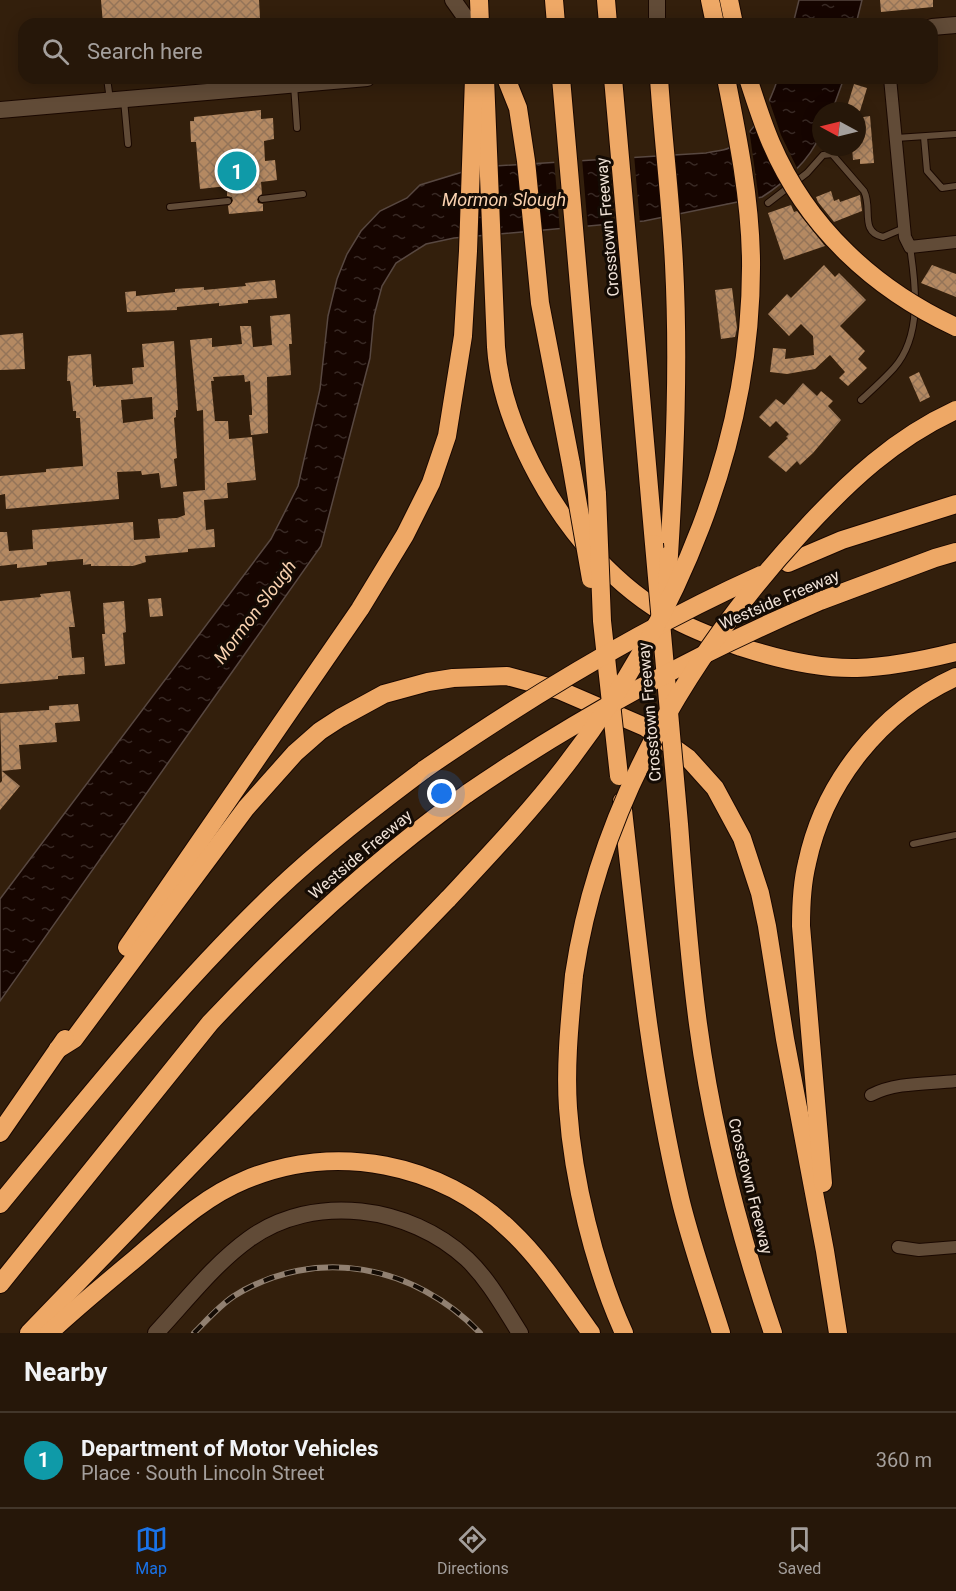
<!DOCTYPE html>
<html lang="en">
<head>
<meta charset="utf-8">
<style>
	:root { --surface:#261709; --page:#2e2012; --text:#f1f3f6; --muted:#a49f9c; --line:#42362a; --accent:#1a73e8 }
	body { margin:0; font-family:Roboto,sans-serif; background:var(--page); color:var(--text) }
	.compass { position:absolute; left:812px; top:102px; width:54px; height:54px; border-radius:50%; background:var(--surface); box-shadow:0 3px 15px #0003; rotate:277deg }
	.you { position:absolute; left:442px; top:794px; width:21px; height:21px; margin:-15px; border:4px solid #fff; border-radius:50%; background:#1a73e8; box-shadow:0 0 0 9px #1a73e833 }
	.badge { display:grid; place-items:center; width:39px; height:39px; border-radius:50%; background:var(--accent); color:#fff; font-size:20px; font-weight:700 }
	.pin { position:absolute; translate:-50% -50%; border:3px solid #fff; box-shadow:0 2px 6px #0006 }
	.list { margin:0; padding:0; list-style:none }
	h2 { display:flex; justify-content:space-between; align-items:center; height:78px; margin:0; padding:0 24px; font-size:26px }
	h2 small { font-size:20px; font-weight:400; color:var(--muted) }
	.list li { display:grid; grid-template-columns:39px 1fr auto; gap:18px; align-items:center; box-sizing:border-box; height:96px; padding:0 24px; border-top:2px solid var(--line) }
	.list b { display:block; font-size:22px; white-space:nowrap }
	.list p { margin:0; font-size:20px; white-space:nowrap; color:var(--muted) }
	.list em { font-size:20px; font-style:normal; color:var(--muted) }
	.icon { flex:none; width:33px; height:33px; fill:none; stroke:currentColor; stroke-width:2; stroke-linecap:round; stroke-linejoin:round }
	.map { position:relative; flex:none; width:956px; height:1333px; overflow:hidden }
	.search { position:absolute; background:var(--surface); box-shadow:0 3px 15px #0003; left:18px; right:18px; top:18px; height:66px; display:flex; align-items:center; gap:15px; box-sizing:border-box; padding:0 21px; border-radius:18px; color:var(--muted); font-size:22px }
	.sheet { height:174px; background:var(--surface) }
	nav { display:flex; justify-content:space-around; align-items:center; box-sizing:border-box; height:84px; border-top:2px solid var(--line); background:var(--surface); font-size:16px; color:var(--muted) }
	nav a { display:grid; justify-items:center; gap:3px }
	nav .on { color:var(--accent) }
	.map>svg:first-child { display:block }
	.water { fill:url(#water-ripples); stroke:#584841; stroke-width:1.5 }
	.pier { fill:#331f0c }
	.building { fill:url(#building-cross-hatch); fill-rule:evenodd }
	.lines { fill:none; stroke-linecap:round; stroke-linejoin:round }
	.lane-casing { stroke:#1a0800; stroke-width:8 }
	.street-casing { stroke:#1a0800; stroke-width:14 }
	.secondary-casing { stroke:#1a0800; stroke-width:18 }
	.highway-casing { stroke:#1a0800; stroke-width:20 }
	.lane { stroke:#614b37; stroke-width:6 }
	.street { stroke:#614b37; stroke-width:12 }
	.secondary { stroke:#614b37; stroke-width:16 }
	.highway { stroke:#eea866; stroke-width:18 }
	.rail-casing { stroke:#918071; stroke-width:6 }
	.rail { stroke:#140b04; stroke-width:4; stroke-dasharray:11; stroke-linecap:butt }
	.highway-bridge-casing { stroke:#1a0800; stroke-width:20; stroke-linecap:butt }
	.highway-bridge { stroke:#eea866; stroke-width:18 }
	.labels { text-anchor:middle; stroke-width:6; stroke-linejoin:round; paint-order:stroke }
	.street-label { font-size:16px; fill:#f1e3d8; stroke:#140b04 }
	.water-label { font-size:18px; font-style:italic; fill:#f9d2b0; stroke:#140b04 }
</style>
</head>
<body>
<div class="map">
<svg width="956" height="1333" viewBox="0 0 956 1333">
	<defs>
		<pattern id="water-ripples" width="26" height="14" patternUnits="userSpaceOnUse" patternTransform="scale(1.5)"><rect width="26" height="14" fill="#160500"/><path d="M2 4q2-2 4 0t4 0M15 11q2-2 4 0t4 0" fill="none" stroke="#382924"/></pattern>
		<pattern id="building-cross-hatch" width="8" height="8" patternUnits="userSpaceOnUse" patternTransform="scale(1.5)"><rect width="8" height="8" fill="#b48962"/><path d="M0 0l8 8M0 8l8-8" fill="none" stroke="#947458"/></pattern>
	</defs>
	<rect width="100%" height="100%" fill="#331f0c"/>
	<!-- water -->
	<g class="water">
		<polygon points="799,0 862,0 856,24 793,24"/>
		<path d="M778,78h66l-12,33h-11c0,7 2,17 -1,24 -10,25 -36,48 -58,62l-118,24 -190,17 -28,6 -30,19 -14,23 -8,30 -4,42 -49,188 -321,455v-102l271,-360 27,-53 22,-97 8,-73 9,-37 10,-25 14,-23 19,-20 27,-13 13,-13 59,-18 227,-14c7,-2 17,-2 23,-5 25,-12 41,-45 49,-70z"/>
	</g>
	<!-- pier -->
	<g class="pier">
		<polygon points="768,97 781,135 798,170 782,186 768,160 753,123"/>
		<polygon points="749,128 759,200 738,205 729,144"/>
		<polygon points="634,154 640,224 612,228 606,156"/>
		<polygon points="582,158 588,230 560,232 554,159"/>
	</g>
	<!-- building -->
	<g class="building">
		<polygon points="101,0 259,0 260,18 195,24 103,24"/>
		<polygon points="880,0 933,0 933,7 881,12"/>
		<polygon points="854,84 867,88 860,111 847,107"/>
		<polygon points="261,110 261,119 273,118 274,139 264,141 265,161 275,160 277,180 261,182 262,194 257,199 258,203 263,204 263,211 229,214 228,206 233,201 232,197 227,196 227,186 200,189 196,142 191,142 190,121 194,121 194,117"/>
		<polygon points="870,116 874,163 860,164 860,159 853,160 852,147 857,147 857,118"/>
		<polygon points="831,191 834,201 839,199 840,202 860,195 862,211 834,222 818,202 816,197"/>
		<polygon points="791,205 794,212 797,211 825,246 784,260 768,213"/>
		<polygon points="824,265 835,277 839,273 866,300 840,326 865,351 858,359 867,368 848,386 839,378 845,372 830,355 815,369 787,374 770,372 773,348 786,349 785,359 814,355 813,336 801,324 789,336 768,314 787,294 791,298"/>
		<polygon points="932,265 956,274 956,297 921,283"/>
		<polygon points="275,280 277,298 248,300 248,303 219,306 219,303 177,307 177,310 127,312 125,292 136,291 136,296 175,292 175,289 204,287 204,290 246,286 245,283"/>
		<polygon points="732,288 737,328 735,337 721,339 715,290"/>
		<polygon points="290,314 292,344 289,344 291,375 267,377 268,433 251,435 249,415 252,415 252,410 250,381 245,382 244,375 213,377 214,381 211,381 215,421 228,421 229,439 252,437 256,480 227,483 228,498 204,500 206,530 214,529 215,547 188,549 188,552 145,556 146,562 133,566 91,566 91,564 83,565 83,559 47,562 47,565 17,568 17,564 0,566 0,532 7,532 9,551 33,549 32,530 133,522 134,540 160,538 158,519 177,518 185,515 183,492 205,490 203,410 197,411 190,340 212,338 212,347 242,344 240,326 251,326 253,347 272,345 270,316"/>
		<polygon points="23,333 25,369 0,370 0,335"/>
		<path d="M174,341l4,69h-2v7l-2,1 3,40 -3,1 3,27 -16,2 -2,-15 -17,2 -1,-4 -24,1 2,27 -113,10 -1,-15 -5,1v-19l46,-4v-3l37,-3 -3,-48h-4v-7h-3l-2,-24 -1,-6h-3l1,-25 23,-2 2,32 3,-1v2l37,-3 -1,-16 12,-1 -2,-23zM152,397l1,22 -30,4 -2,-23z"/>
		<polygon points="919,372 930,397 920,402 909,377"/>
		<polygon points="803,383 817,396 821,391 833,401 828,406 841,420 813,453 800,465 797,461 786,472 768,457 788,438 786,437 789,434 776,421 770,427 759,417 776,399 784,405"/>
		<polygon points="70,591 75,627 69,627 72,658 84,657 85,674 58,676 58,679 0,684 0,601 41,597 40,594"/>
		<polygon points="161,598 163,616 150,617 148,599"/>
		<polygon points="124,601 126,632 123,633 125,664 105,666 102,634 105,634 103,603"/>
		<polygon points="78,704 80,721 55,723 57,742 19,745 21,769 2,771 20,786 0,810 0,783 2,781 0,713 49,710 49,706"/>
	</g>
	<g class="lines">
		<defs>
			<g id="lane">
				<polyline points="107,78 110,100"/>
				<polyline points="294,85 297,128"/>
				<polyline points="124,100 128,144"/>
				<polyline points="924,137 927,171 942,188 956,186"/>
				<polyline points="896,138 956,134"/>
				<polyline points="262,199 303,194"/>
				<path d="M768,203l39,-30 16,-18 9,-1 32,37c9,17 -5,41 19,46l21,-9"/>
				<polyline points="170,207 228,201"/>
				<path d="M861,400c11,-10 23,-21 33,-32 28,-32 22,-82 16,-121"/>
				<polyline points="913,844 956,835"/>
			</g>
			<g id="street">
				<polyline points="890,78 905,237 910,247 956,242"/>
				<path d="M871,1095c25,-13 57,-11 85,-14"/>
				<polyline points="898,1247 919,1250 956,1247"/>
			</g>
			<g id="secondary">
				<polyline points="453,0 470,24"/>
				<polyline points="657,0 657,24"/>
				<polyline points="932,27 956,25"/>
				<polyline points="0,110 367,78"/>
				<path d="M156,1333c30,-32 57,-68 93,-94 65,-47 161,-33 218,20 22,21 37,49 53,74"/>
			</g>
			<g id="highway">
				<polyline points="479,0 480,24"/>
				<polyline points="554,0 556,24"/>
				<polyline points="606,0 608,24"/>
				<polyline points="710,0 715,24"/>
				<polyline points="729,0 734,24"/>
				<path d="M485,78l11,269c3,45 21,90 42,129 31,57 78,112 136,143 21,12 45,20 67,28 37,12 78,22 116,21 34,-1 67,-8 99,-16"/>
				<polyline points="506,78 518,108 526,161 540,303 571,464"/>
				<polyline points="561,78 597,494"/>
				<polyline points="613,78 654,544"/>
				<path d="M659,78c4,62 12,124 15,186 5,97 1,194 -5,291"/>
				<polyline points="788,563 842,540 956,504"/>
				<polyline points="820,601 935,558 956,552"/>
				<path d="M622,801c15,133 27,267 58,397 11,46 27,90 41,135"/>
				<path d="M679,824c5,67 10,133 19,200 14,105 41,209 75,309"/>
				<polyline points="127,947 360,609 405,535 431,483 447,436 463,336 468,251 474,78"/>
				<path d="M574,975c-4,44 -9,89 -6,133 5,72 26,159 56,225"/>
				<polyline points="58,1049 74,1039 246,808 295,753 320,731 340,718 384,694 428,682 453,678 507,676 559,690 645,727 688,758 715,788 742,838 760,893 767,926 785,1039 825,1251 838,1333"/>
				<polyline points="0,1133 65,1039"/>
				<path d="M823,1183l-22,-257c0,-21 1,-43 6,-63 17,-81 74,-152 149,-186"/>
				<path d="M0,1204c88,-107 174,-215 274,-311 47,-45 99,-85 151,-124"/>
				<path d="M0,1284l210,-261c79,-84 164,-163 258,-230"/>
				<polyline points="29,1333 448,899"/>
				<path d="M49,1333c28,-26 57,-50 86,-74 34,-29 68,-62 110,-79 90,-38 196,-17 265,50 32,30 56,68 81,103"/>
			</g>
		</defs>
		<!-- lane casing -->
		<use href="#lane" class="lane-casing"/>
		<!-- street casing -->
		<use href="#street" class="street-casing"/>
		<!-- secondary casing -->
		<use href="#secondary" class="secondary-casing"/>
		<!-- highway casing -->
		<use href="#highway" class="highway-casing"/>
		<!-- lane -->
		<use href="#lane" class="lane"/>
		<!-- street -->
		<use href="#street" class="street"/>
		<!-- secondary -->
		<use href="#secondary" class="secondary"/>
		<!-- highway -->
		<use href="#highway" class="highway"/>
		<defs>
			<path id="rail" d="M194,1333c13,-13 25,-27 40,-37 82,-51 181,-31 246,37"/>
		</defs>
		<!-- rail casing -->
		<use href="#rail" class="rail-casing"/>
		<!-- rail -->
		<use href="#rail" class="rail"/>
		<defs>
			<g id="highway-bridge">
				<path d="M748,78c7,22 14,44 23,65 36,84 103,146 185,184"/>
				<polyline points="571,464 591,579"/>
				<polyline points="597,494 602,621 619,776"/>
				<polyline points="654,544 679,824"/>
				<polyline points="667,588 669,555"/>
				<path d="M425,769c107,-74 218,-141 336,-194"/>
				<path d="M468,793c111,-76 228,-139 352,-192"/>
				<path d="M448,899c41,-44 82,-87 118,-134 111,-144 187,-323 185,-506 -1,-61 -13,-121 -25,-181"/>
				<path d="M574,975c25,-168 115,-321 230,-445 45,-49 91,-92 152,-120"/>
			</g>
		</defs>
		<!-- highway-bridge casing -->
		<use href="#highway-bridge" class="highway-bridge-casing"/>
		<!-- highway-bridge -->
		<use href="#highway-bridge" class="highway-bridge"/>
	</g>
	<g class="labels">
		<!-- street labels -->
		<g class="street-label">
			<text transform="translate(607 227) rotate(-95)" y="6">Crosstown Freeway</text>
			<text transform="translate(779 599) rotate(-23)" y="6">Westside Freeway</text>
			<text transform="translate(649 712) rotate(-95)" y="6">Crosstown Freeway</text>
			<text transform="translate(360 854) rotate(-40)" y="6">Westside Freeway</text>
			<text transform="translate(751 1186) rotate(76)" y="6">Crosstown Freeway</text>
		</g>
		<!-- water labels -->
		<g class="water-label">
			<text x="504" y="206">Mormon Slough</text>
			<text transform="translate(255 612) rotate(-53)" y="6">Mormon Slough</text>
		</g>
	</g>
</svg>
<svg class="compass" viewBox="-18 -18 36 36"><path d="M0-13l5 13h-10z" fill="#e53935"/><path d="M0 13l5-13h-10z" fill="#a49f9c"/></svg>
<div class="you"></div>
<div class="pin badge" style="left:237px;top:171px;background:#0f9aa8">1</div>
<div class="search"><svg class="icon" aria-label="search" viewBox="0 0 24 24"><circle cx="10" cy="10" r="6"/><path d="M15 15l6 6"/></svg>Search here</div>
</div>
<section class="sheet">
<h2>Nearby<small></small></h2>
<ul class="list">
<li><span class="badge" style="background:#0f9aa8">1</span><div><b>Department of Motor Vehicles</b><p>Place · South Lincoln Street</p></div><em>360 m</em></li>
</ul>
</section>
<nav>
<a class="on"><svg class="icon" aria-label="map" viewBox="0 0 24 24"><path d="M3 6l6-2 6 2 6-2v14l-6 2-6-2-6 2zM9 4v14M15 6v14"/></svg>Map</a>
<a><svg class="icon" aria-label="directions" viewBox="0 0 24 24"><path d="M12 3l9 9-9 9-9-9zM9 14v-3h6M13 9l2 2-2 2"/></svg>Directions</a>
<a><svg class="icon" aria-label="saved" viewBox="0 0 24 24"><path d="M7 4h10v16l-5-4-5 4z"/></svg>Saved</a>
</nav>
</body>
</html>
